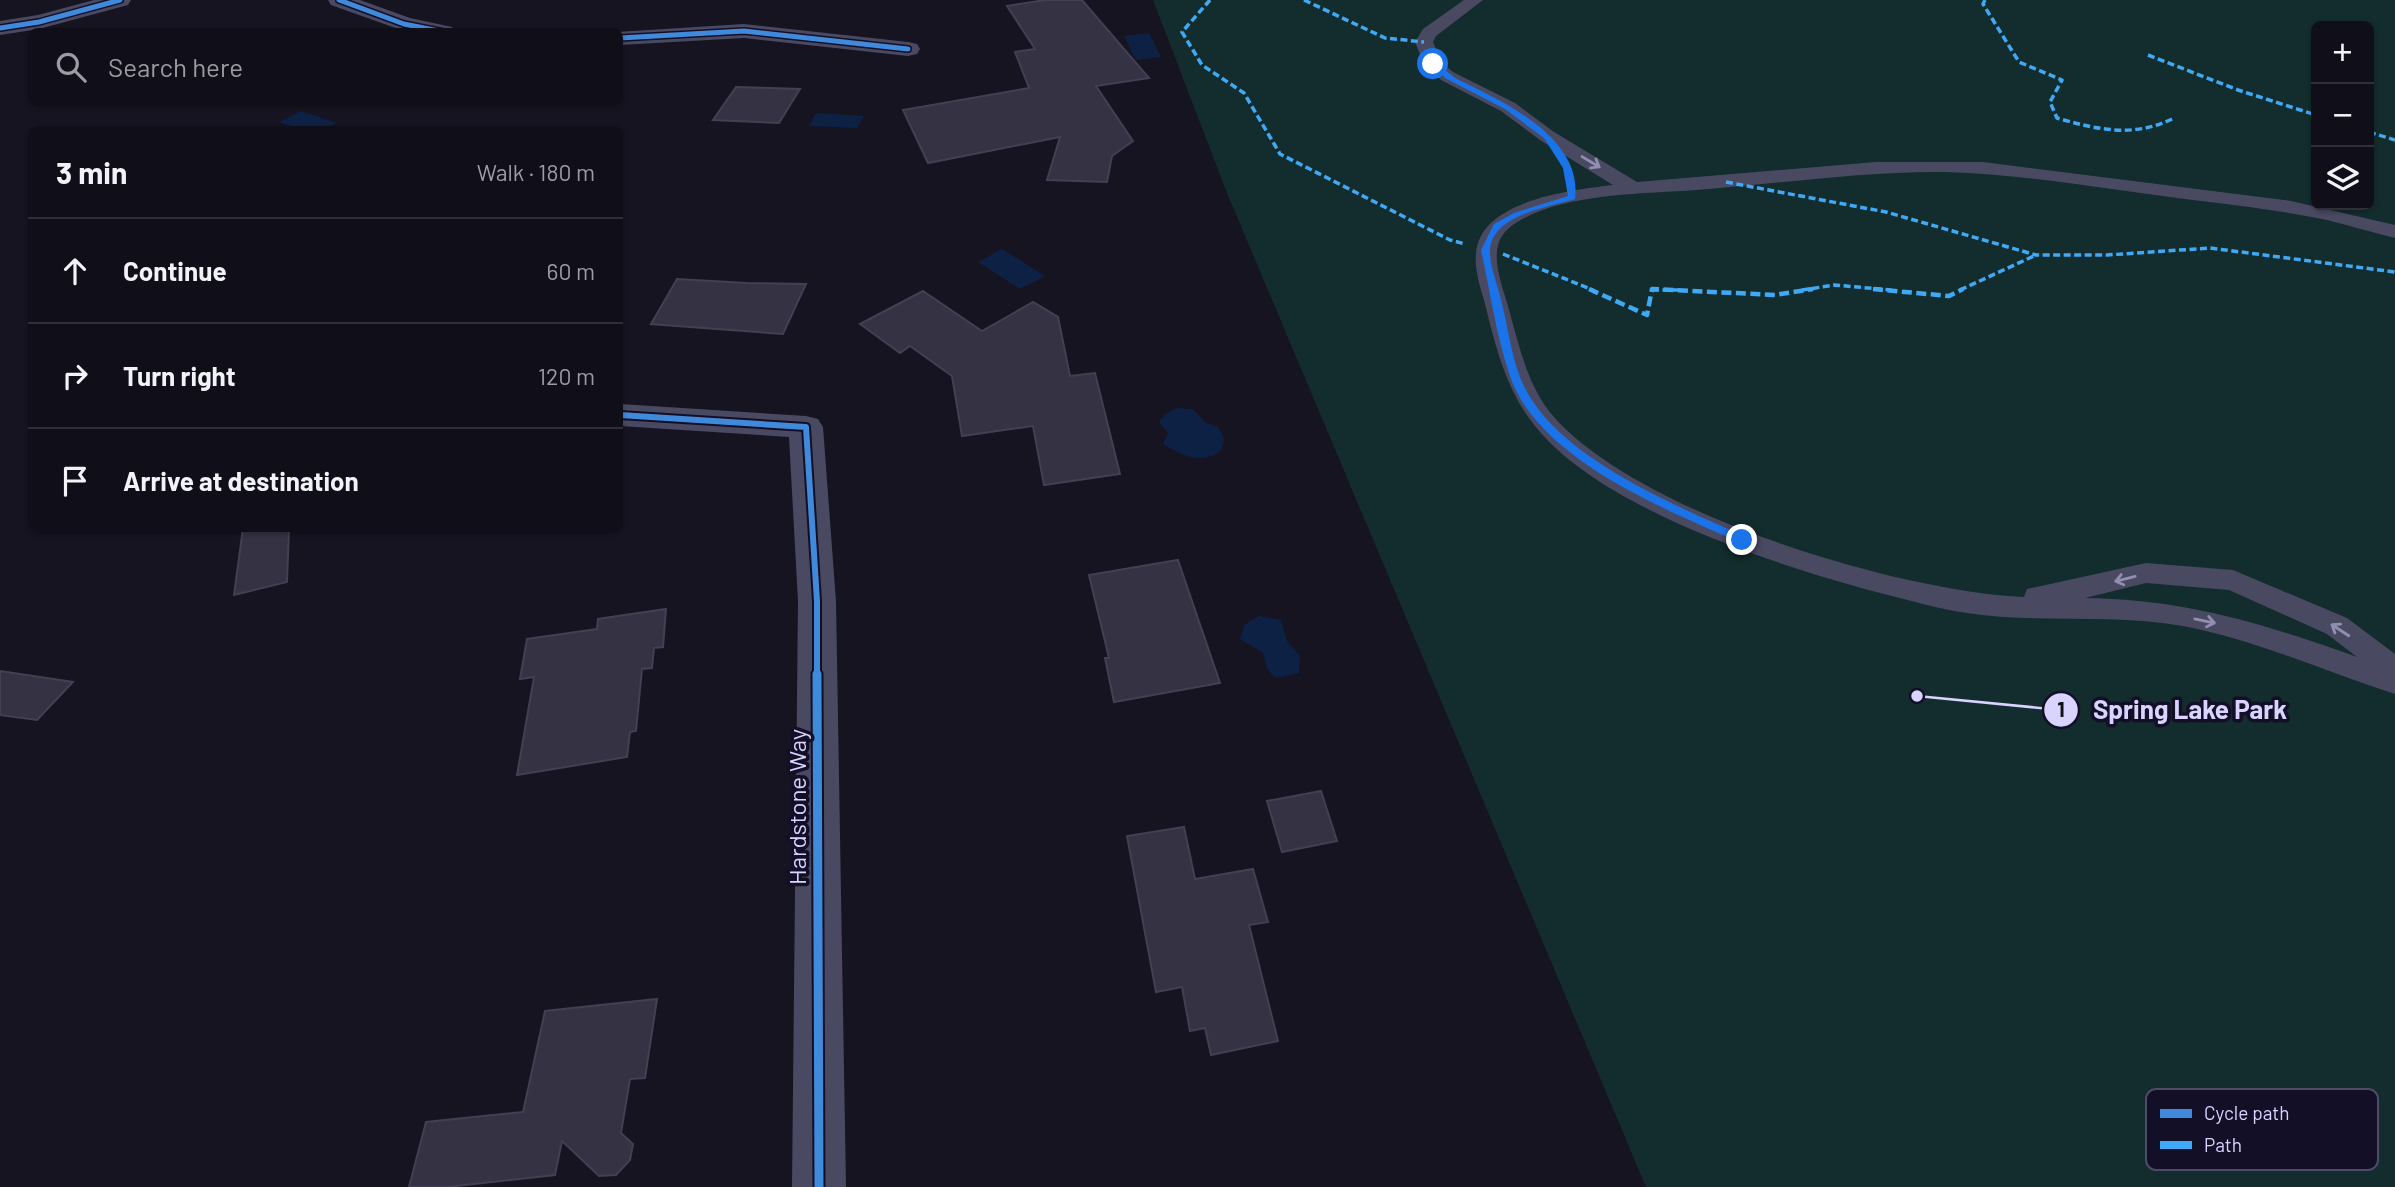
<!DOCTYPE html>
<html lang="en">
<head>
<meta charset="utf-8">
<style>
	:root { --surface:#100f19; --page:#191822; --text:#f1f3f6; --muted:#9c9ca2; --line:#302f38 }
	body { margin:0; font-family:Barlow,sans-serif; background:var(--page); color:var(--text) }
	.controls { position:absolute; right:21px; top:21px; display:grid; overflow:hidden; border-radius:10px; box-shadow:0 2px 5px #0004 }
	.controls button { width:63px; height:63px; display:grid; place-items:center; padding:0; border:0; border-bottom:2px solid var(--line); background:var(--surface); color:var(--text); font:35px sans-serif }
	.stop { position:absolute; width:21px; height:21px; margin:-16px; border:5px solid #1a73e8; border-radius:50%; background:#fff }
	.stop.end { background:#1a73e8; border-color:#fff; box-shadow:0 2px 7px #0008 }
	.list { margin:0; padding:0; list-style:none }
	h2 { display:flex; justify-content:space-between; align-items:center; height:91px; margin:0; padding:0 28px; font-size:30px }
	h2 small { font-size:23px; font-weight:400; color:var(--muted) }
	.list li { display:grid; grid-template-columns:46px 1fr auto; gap:21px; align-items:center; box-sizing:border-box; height:105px; padding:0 28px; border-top:2px solid var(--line) }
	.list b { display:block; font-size:26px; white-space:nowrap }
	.list em { font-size:23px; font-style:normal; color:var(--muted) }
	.icon { flex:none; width:38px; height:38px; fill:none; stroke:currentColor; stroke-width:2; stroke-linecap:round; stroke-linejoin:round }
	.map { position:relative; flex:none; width:2395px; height:1187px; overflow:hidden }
	.search { position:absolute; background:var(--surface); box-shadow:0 2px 5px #0004; left:28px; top:28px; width:595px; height:77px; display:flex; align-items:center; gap:18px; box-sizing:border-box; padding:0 24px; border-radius:10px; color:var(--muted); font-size:26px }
	.panel { position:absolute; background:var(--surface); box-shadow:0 2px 5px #0004; left:28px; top:126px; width:595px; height:406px; border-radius:10px }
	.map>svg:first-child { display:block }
	.green { fill:#132c2d; fill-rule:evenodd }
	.water { fill:#0d2144 }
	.building { fill:#343243; stroke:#433f54; stroke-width:2 }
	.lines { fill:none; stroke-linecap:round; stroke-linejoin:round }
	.lane { fill:#4a4962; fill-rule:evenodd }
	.street { fill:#4a4962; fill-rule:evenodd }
	.quiet-far1 { stroke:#3fa9f5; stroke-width:3.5; stroke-dasharray:7 3.5; stroke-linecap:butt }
	.quiet { stroke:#3fa9f5; stroke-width:4.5; stroke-dasharray:10 4.5; stroke-linecap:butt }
	.cycleway-far2-casing { stroke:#130f26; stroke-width:8 }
	.cycleway-far1-casing { stroke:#130f26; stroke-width:10 }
	.cycleway-casing { stroke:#130f26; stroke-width:13 }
	.cycleway-far2 { stroke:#408adc; stroke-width:5 }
	.cycleway-far1 { stroke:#408adc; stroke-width:6 }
	.cycleway { stroke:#408adc; stroke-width:9 }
	.oneway { stroke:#928eb0 }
	.route { fill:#1a73e8 }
	.labels { text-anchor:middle; stroke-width:7; stroke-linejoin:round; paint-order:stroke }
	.street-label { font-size:24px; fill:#d9d4ff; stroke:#130f26 }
	.key { fill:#130f26; stroke:#4e4a67; stroke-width:2 }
	.key-label { font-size:19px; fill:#d9d4ff }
	.leader { fill:none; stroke:#d9d4ff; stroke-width:2.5 }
	.callout-dot { fill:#d9d4ff; stroke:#130f26; stroke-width:2.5 }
	.mark-label { font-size:21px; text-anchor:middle; font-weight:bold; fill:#111 }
	.callout-label { font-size:26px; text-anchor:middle; font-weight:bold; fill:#d9d4ff; stroke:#130f26; stroke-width:7; stroke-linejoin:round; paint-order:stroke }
</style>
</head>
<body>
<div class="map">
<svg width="2395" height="1187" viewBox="0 0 2395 1187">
	<rect width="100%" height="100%" fill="#161421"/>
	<!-- green -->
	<path class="green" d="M1153,0h1242v1187h-749l-419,-994zM2316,26h53v179h-53z"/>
	<!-- water -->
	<g class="water">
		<polygon points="1149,33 1161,57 1136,60 1124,36"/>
		<path d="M301,111l36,12c-20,11 -37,6 -58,-1z"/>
		<polygon points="816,113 864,116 857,128 809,126"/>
		<polygon points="1002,249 1045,276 1020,289 978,262"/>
		<path d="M1176,408l17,1 12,13 13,5 6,11 -2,11c-18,18 -43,5 -59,-5l5,-11 -9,-11 6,-8z"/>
		<polygon points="1259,616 1281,620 1287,641 1300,656 1299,673 1276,678 1267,669 1263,653 1240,639 1244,625"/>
	</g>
	<!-- building -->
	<g class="building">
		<polygon points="1045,0 1082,0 1149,78 1096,86 1133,141 1112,156 1107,182 1047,180 1060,137 928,163 903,110 1029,88 1015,52 1035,49 1007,6"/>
		<polygon points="736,87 800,89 779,123 713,120"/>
		<polygon points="677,279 747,283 806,284 783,334 651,324"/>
		<polygon points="923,291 982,331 1033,302 1058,317 1070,376 1095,373 1120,474 1044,485 1033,426 962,436 952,376 910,346 900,353 860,324"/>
		<polygon points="243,528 289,528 287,582 234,595"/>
		<polygon points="1178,560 1220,683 1114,702 1105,658 1109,658 1089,575"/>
		<polygon points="666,609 663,647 654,648 652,668 642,669 636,731 630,732 627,757 517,775 534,677 520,679 527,639 597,629 598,619"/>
		<polygon points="0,671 73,682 37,720 0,715"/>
		<polygon points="1321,791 1337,841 1282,852 1267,801"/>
		<polygon points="1184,827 1195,879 1253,869 1268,922 1249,925 1278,1041 1211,1055 1205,1028 1190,1031 1182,987 1156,992 1127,836"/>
		<polygon points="657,999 645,1078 630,1079 621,1133 633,1144 630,1160 616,1175 599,1176 562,1141 555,1175 447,1187 409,1187 426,1122 523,1112 545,1011"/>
	</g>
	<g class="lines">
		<!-- lane -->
		<path class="lane" d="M1464,0h19l-47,36 -3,6 8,20 12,10 62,31 39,29 83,50 239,-20h107l308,39 104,24v13c-26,-6 -52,-15 -78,-20 -56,-11 -113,-16 -169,-24 -67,-9 -134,-20 -202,-22 -84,-1 -167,12 -250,18 -54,4 -146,3 -188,39 -22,19 -6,55 0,77 11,39 19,80 46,111 86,97 343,174 470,180l3,-8 119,-26 87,7 114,48 48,36v40c-71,-23 -139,-54 -212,-68 -71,-13 -144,-2 -216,-13 -29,-4 -58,-13 -87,-20 -101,-27 -278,-83 -345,-167 -26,-32 -37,-70 -47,-110 -4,-20 -14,-41 -12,-62 3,-54 96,-64 137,-69l-73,-45 -39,-29 -60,-31 -17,-16 -9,-22 8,-13zM2146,583l83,7 98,44 30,23c-92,-33 -173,-58 -272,-59z"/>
		<!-- street -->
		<g class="street">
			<polygon points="94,0 131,0 128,5 39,29 0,35 0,21 38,15"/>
			<polygon points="328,0 360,0 410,18 452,27 456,32 404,31 331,5"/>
			<polygon points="744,24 908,42 917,44 920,49 917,54 908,56 744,38 620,45 617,32"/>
			<polygon points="620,404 806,416 818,419 823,427 836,601 846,1187 792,1187 798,601 789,437 620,426"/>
		</g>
		<!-- quiet-far1 -->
		<g class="quiet-far1">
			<polyline points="1210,0 1182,32 1202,65 1244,93 1280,154 1450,240 1465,244"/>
			<polyline points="1304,0 1385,38 1424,42"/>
			<path d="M1985,0l-2,4 36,58 43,18 -12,22 7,16c41,12 78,20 117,0"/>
			<polyline points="2148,55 2238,90 2316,115"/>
			<polyline points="2369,132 2395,140"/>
			<polyline points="1726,182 1886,212 2036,255 2107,255 2210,248 2395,272"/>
			<polyline points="1503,254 1593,290"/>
			<polyline points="1652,290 1681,290"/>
			<polyline points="1802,290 1835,285 1891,290"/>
			<polyline points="1960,290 2036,255"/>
		</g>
		<!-- quiet -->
		<g class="quiet">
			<polyline points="1589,289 1647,315 1652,289 1775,295 1813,289"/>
			<polyline points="1873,289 1949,296 1963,289"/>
		</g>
		<defs>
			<g id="cycleway-far2">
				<polyline points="339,0 404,24 444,32"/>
				<polyline points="0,28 39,22 120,0"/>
				<polyline points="620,38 744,31 908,49"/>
			</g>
			<polyline id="cycleway-far1" points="620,415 806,427 817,601 817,676"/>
			<polyline id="cycleway" points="817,674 819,1187"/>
		</defs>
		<!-- cycleway-far2 casing -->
		<use href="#cycleway-far2" class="cycleway-far2-casing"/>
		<!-- cycleway-far1 casing -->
		<use href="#cycleway-far1" class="cycleway-far1-casing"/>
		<!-- cycleway casing -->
		<use href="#cycleway" class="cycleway-casing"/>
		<!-- cycleway-far2 -->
		<use href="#cycleway-far2" class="cycleway-far2"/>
		<!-- cycleway-far1 -->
		<use href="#cycleway-far1" class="cycleway-far1"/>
		<!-- cycleway -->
		<use href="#cycleway" class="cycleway"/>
	</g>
	<!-- one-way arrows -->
	<defs><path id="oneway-shaft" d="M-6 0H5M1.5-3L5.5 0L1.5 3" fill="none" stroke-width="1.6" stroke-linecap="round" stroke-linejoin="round" transform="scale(1.75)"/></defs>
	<g class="oneway">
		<use href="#oneway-shaft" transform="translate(1591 162) rotate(31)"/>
		<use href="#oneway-shaft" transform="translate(2125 579) rotate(166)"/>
		<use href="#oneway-shaft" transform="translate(2205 621) rotate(12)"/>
		<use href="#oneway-shaft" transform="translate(2340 630) rotate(-147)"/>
	</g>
	<!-- route -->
	<path class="route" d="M1431,62c9,0 17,12 26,17 45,22 126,58 118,120 -26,8 -85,16 -85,53 0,16 9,36 12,52 6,23 9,50 18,73 29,78 155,128 226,160v5h-7c-73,-32 -202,-84 -229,-166 -14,-41 -20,-85 -29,-126l13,-26 20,-11 54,-17 -5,-28 -19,-30 -39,-29 -60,-31z"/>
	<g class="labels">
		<!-- street labels -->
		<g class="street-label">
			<text transform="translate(798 807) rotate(-90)" y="8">Hardstone Way</text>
		</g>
	</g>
	<!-- legend -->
	<rect x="2146" y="1089" width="232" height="81" rx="10" class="key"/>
	<rect x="2160" y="1109" width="32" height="9" fill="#408adc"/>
	<rect x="2160" y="1141" width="32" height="8" fill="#3fa9f5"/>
	<g class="key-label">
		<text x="2204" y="1120">Cycle path</text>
		<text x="2204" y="1152">Path</text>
	</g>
	<!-- callouts -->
	<path class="leader" d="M1917 696L2061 710"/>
	<g class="callout-dot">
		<circle cx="1917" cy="696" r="7"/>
		<circle cx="2061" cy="710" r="18"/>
	</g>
	<g class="mark-label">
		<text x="2061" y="717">1</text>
	</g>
	<g class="callout-label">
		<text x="2190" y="719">Spring Lake Park</text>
	</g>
</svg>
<div class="controls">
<button>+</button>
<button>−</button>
<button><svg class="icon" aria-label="layers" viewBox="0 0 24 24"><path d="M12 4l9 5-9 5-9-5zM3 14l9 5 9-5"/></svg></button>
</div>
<div class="stop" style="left:1433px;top:64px"></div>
<div class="stop end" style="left:1742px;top:540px"></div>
<div class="search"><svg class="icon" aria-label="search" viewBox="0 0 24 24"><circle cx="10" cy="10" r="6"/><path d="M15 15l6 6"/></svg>Search here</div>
<section class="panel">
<h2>3 min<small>Walk · 180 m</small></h2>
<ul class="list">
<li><svg class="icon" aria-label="ahead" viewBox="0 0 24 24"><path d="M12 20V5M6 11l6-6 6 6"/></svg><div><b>Continue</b></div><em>60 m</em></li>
<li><svg class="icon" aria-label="right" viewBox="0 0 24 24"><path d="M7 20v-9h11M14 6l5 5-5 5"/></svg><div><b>Turn right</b></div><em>120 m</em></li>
<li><svg class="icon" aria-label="arrive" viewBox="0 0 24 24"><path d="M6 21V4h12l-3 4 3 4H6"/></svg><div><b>Arrive at destination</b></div></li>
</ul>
</section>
</div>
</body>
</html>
